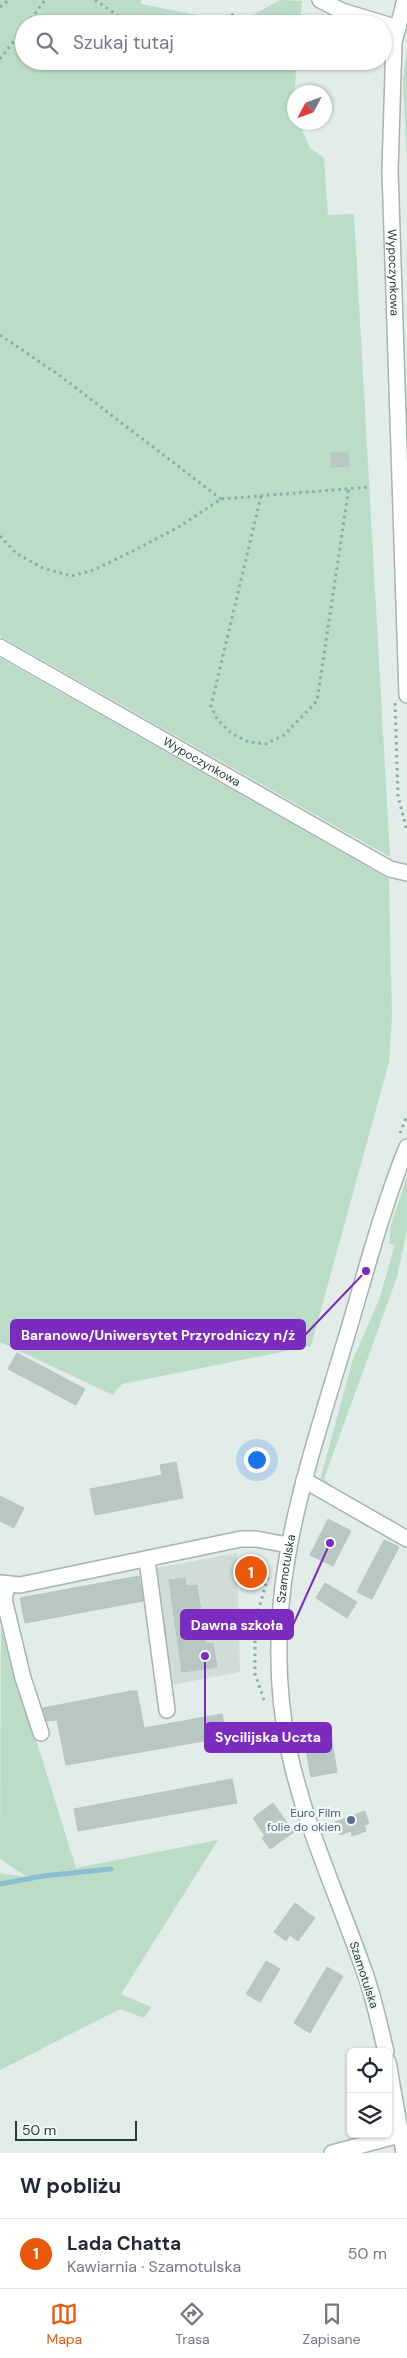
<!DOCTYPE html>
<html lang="pl">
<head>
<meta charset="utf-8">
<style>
	:root { --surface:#fff; --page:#f6f6f7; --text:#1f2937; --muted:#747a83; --line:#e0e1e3; --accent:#ea580c }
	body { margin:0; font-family:"DM Sans",sans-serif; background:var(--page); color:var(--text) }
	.controls { position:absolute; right:15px; bottom:15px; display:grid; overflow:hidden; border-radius:8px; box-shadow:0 1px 4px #0004 }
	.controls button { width:45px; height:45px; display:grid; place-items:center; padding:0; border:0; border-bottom:1px solid var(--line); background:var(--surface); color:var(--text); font:25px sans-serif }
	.compass { position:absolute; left:287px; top:85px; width:45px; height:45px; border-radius:50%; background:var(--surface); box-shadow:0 1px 4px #0004; rotate:229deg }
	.scale { position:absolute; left:15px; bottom:12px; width:122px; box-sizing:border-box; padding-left:5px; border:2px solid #223d39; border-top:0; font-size:14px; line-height:18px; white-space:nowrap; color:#223d39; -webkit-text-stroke:4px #f3f9f6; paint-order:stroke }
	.you { position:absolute; left:256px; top:1459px; width:18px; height:18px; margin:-12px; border:4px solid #fff; border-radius:50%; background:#1a73e8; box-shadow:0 0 0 8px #1a73e833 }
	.badge { display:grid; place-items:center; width:32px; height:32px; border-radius:50%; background:var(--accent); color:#fff; font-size:16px; font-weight:700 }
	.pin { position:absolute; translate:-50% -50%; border:2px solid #fff; box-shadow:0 1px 5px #0006 }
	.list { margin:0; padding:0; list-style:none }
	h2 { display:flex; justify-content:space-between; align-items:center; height:65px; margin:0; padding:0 20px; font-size:21px }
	h2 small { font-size:16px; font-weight:400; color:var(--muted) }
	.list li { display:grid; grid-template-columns:32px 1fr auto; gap:15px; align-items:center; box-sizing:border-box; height:70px; padding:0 20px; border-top:1px solid var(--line) }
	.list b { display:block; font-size:19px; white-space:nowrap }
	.list p { margin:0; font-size:16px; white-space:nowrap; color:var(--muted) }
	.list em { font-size:16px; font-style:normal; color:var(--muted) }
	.icon { flex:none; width:28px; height:28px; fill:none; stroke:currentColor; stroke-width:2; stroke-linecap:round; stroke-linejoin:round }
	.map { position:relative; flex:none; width:407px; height:2153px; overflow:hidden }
	.search { position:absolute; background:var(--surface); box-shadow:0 1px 4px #0004; left:15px; right:15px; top:15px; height:55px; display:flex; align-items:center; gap:12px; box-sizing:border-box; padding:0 18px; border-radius:28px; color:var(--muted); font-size:19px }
	.sheet { height:135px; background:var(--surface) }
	nav { display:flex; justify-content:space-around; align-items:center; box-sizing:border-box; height:70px; border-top:1px solid var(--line); background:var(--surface); font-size:14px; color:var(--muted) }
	nav a { display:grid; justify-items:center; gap:2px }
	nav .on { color:var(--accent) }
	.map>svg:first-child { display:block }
	.built { fill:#d0dcd8 }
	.green { fill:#bbddc8 }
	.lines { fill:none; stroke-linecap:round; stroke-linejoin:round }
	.stream { stroke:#8abfd1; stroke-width:5 }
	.building { fill:#b7c7c2; stroke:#b5c6c1 }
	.minor-casing { stroke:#a5b4b1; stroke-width:18 }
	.path { stroke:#83b0a6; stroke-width:3; stroke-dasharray:2.5 4; stroke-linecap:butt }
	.minor { stroke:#fff; stroke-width:15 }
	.service-dot { fill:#5c6f8a; stroke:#f3f9f6; stroke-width:2 }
	.labels { text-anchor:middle; stroke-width:4.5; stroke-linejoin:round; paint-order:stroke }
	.street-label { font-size:12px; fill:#223d39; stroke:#f3f9f6 }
	.service-label { font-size:12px; fill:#4e5e75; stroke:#f3f9f6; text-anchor:end }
	.leader { fill:none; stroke:#7b2cbf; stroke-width:2 }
	.callout-dot { fill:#7b2cbf; stroke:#f3f9f6; stroke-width:2 }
	.callout { fill:#7b2cbf; stroke:#7b2cbf; stroke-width:2 }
	.callout-label { font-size:14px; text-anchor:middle; font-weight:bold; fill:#fff }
</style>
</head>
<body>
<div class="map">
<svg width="407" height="2153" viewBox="0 0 407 2153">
	<rect width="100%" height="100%" fill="#e2ece9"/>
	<!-- built -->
	<polygon class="built" points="237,1553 240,1672 171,1685 155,1568"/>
	<!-- green -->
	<g class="green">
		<polygon points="0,0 141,0 141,4 239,23 280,0 302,1 300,24 24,24 24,61 297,61 293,108 294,122 299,123 310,148 324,158 328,215 354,214 390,857 0,636"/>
		<polygon points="407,49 407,165 403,81"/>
		<polygon points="0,658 389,879 392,1017 389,1062 311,1346 122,1384 113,1395 0,1342"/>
		<polygon points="407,1176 407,1230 397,1277 324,1479 342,1495 319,1484 353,1359 379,1300 395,1245 389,1244 391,1225"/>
		<polygon points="1,1627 76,1868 218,1840 121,1994 151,2007 144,2018 120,2009 0,2070 0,1873 27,1877 0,1859"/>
	</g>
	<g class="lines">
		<!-- stream -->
		<polyline class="stream" points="0,1884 43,1876 111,1869"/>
	</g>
	<!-- building -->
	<g class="building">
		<polygon points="348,452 349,466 331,467 331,453"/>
		<polygon points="17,1353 85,1389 76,1405 8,1369"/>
		<polygon points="176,1462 183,1498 95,1515 90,1489 162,1475 160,1465"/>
		<polygon points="0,1496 24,1508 14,1528 0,1521"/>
		<polygon points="328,1519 351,1531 333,1566 310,1555"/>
		<polygon points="384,1540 399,1547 372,1599 357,1592"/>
		<polygon points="139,1576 143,1601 25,1623 20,1598"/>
		<polygon points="185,1578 186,1586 197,1585 206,1644 213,1643 217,1667 182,1672 169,1580"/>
		<polygon points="325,1583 357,1602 347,1618 316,1598"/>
		<polygon points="131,1691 137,1691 144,1728 222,1714 227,1737 66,1765 57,1720 47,1721 43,1708"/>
		<polygon points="330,1729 337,1772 311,1777 303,1734"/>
		<polygon points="232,1779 237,1803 78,1831 74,1809"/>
		<polygon points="273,1803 294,1832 270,1849 262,1838 265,1836 253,1818"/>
		<polygon points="365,1811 369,1824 364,1825 366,1831 352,1836 351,1831 340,1835 335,1822"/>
		<polygon points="295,1903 315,1918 298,1941 290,1935 286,1941 274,1932"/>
		<polygon points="266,1961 280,1969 260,2002 246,1994"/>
		<polygon points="327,1967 343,1976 310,2033 294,2023"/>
	</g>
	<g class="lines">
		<defs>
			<g id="minor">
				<polyline points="320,0 342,11 398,28"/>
				<path id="s1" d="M405,0l-11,42 -4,128 17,525"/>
				<path id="s2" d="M0,647l390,222 17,4"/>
				<polyline points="304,1480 407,1539"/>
				<polyline points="147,1560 167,1710"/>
				<polyline points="0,1583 20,1585 241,1539 256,1539 288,1545"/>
				<polyline points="8,1584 4,1599 23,1678 41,1733"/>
				<path id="s3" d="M386,2052c-7,-29 -13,-59 -24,-87 -25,-71 -57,-139 -73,-214 -31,-146 14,-269 55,-406 20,-66 37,-134 63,-198"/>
				<polyline points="388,2062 404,2153"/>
				<polyline points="332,2153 407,2133"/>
			</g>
		</defs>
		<!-- minor casing -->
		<use href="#minor" class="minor-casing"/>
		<!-- path -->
		<g class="path">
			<polyline points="95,0 130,24"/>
			<polyline points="0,7 9,0"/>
			<polyline points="27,24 45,0"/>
			<polyline points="214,24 234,14"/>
			<polyline points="0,59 24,28"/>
			<polyline points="0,335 59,375 221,499"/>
			<polyline points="261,496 211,706 217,719 231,733 249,742 266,744 284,735 317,701 349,487"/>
			<polyline points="0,536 17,554 43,568 71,576 94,570 133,551 177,528 221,499 370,487"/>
			<polyline points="395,703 398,796 407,831"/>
			<polyline points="400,1133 407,1115"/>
			<polyline points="264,1700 255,1674 255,1622 268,1577"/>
		</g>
		<!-- minor -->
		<use href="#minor" class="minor"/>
	</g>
	<!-- markers -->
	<circle class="service-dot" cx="351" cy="1820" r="5"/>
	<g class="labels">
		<!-- street labels -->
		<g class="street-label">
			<text dy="4" stroke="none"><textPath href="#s1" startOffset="274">Wypoczynkowa</textPath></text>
			<text dy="4" stroke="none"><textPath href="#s2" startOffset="232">Wypoczynkowa</textPath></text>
			<text dy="4" stroke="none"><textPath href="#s3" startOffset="500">Szamotulska</textPath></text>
			<text transform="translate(364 1975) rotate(72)" y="4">Szamotulska</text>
		</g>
		<!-- service labels -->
		<g class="service-label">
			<text x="341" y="1817">Euro Film<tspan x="341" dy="14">folie do okien</tspan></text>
		</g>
	</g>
	<!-- callouts -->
	<path class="leader" d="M366 1271L305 1335M330 1543L293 1625M205 1656L205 1737"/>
	<g class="callout-dot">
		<circle cx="366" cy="1271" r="5"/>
		<circle cx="330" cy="1543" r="5"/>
		<circle cx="205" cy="1656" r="5"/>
	</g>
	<g class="callout">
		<rect x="11" y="1320" width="294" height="29" rx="5"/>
		<rect x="181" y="1610" width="112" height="29" rx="5"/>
		<rect x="205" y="1723" width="126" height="29" rx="5"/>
	</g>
	<g class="callout-label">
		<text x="158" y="1340">Baranowo/Uniwersytet Przyrodniczy n/ż</text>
		<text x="237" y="1630">Dawna szkoła</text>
		<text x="268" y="1742">Sycilijska Uczta</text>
	</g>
</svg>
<div class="controls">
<button><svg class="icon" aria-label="locate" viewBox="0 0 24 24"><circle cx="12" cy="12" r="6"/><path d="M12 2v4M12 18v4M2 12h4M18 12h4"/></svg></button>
<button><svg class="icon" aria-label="layers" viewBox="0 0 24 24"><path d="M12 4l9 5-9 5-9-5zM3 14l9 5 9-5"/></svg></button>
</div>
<svg class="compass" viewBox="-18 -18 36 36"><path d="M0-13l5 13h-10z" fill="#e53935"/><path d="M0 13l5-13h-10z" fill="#747a83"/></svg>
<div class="scale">50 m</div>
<div class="you"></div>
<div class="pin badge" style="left:251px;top:1572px">1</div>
<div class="search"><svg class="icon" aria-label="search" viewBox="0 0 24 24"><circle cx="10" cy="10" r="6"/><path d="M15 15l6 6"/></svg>Szukaj tutaj</div>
</div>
<section class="sheet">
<h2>W pobliżu<small></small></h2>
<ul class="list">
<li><span class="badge">1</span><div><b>Lada Chatta</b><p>Kawiarnia · Szamotulska</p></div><em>50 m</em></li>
</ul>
</section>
<nav>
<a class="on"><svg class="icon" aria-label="map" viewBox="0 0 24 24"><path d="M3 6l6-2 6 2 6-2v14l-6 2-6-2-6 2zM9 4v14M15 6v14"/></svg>Mapa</a>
<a><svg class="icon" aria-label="directions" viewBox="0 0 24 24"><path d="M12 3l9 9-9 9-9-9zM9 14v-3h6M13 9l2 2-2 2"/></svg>Trasa</a>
<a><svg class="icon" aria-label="saved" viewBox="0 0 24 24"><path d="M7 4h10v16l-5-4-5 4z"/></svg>Zapisane</a>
</nav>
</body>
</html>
